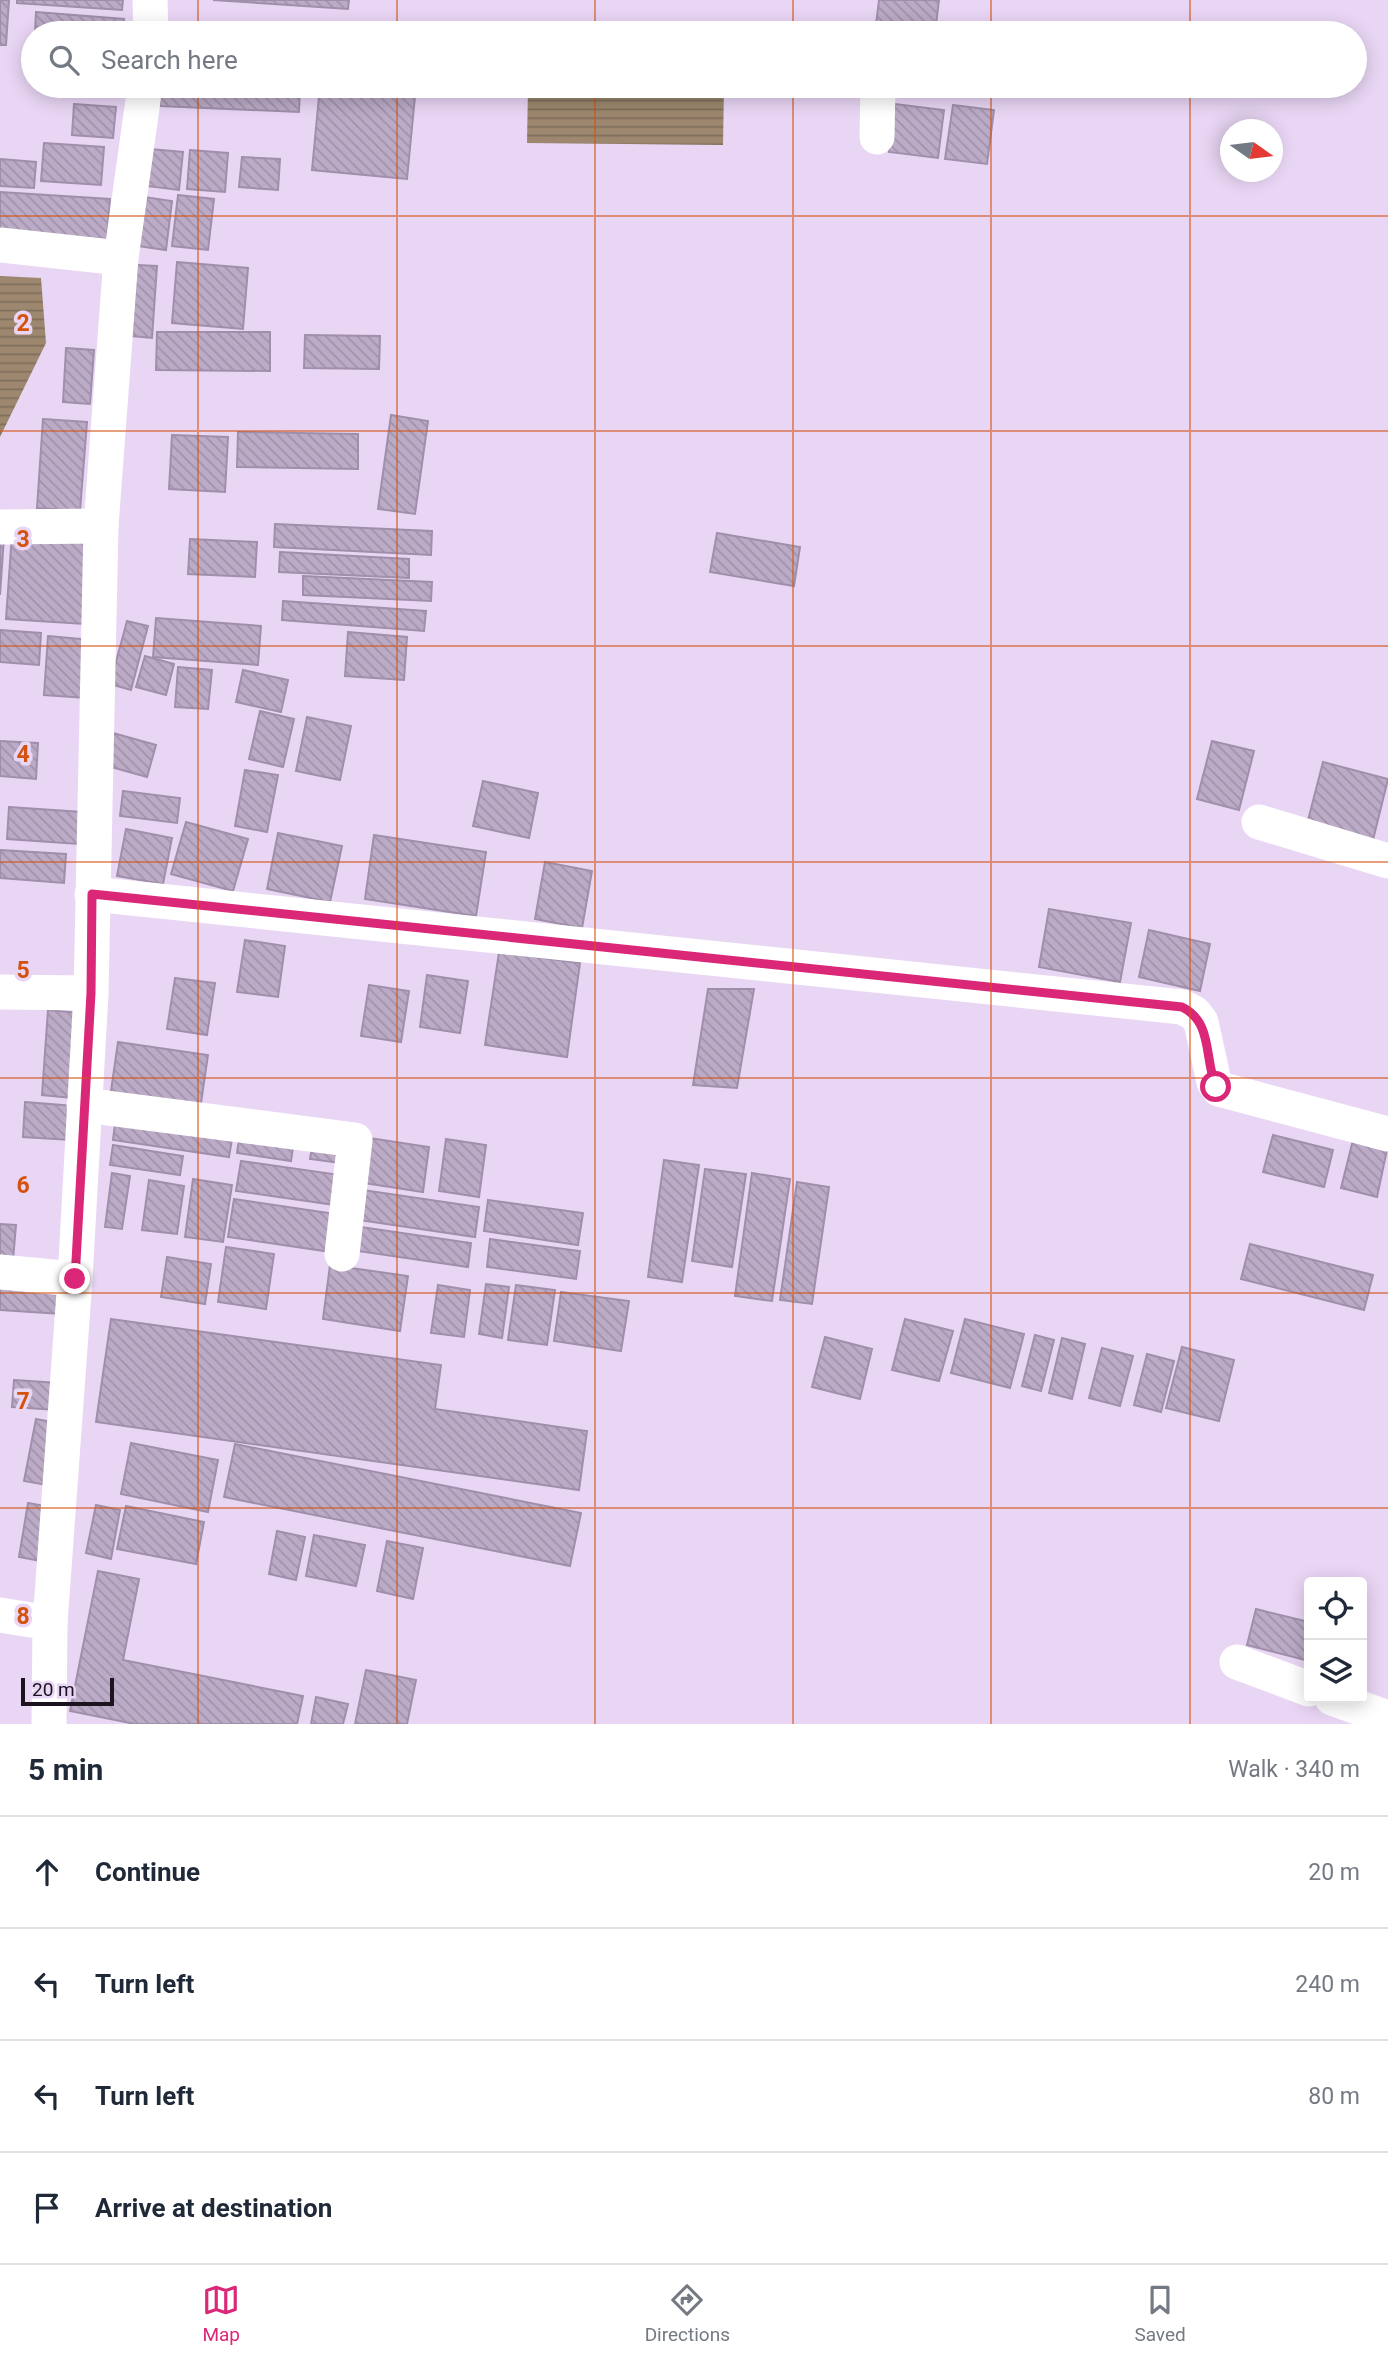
<!DOCTYPE html>
<html lang="en">
<head>
<meta charset="utf-8">
<style>
	:root { --surface:#fff; --page:#f2f2f3; --text:#1f2937; --muted:#747a83; --line:#e0e1e3; --accent:#db2777 }
	body { margin:0; font-family:Roboto,sans-serif; background:var(--page); color:var(--text) }
	.controls { position:absolute; right:21px; bottom:21px; display:grid; overflow:hidden; border-radius:7px; box-shadow:0 4px 18px #0003 }
	.controls button { width:63px; height:63px; display:grid; place-items:center; padding:0; border:0; border-bottom:2px solid var(--line); background:var(--surface); color:var(--text); font:35px sans-serif }
	.compass { position:absolute; left:1220px; top:119px; width:63px; height:63px; border-radius:50%; background:var(--surface); box-shadow:0 4px 18px #0003; rotate:104deg }
	.scale { position:absolute; left:21px; bottom:18px; width:93px; box-sizing:border-box; padding-left:7px; border:4px solid #1b141f; border-top:0; font-size:19px; line-height:24px; white-space:nowrap; color:#1b141f; -webkit-text-stroke:5px #e9d6f5; paint-order:stroke }
	.stop { position:absolute; width:21px; height:21px; margin:-16px; border:5px solid #db2777; border-radius:50%; background:#fff }
	.stop.end { background:#db2777; border-color:#fff; box-shadow:0 2px 7px #0008 }
	.list { margin:0; padding:0; list-style:none }
	h2 { display:flex; justify-content:space-between; align-items:center; height:91px; margin:0; padding:0 28px; font-size:30px }
	h2 small { font-size:23px; font-weight:400; color:var(--muted) }
	.list li { display:grid; grid-template-columns:46px 1fr auto; gap:21px; align-items:center; box-sizing:border-box; height:112px; padding:0 28px; border-top:2px solid var(--line) }
	.list b { display:block; font-size:26px; white-space:nowrap }
	.list em { font-size:23px; font-style:normal; color:var(--muted) }
	.icon { flex:none; width:38px; height:38px; fill:none; stroke:currentColor; stroke-width:2; stroke-linecap:round; stroke-linejoin:round }
	.map { position:relative; flex:none; width:1388px; height:1724px; overflow:hidden }
	.search { position:absolute; background:var(--surface); box-shadow:0 4px 18px #0003; left:21px; right:21px; top:21px; height:77px; display:flex; align-items:center; gap:18px; box-sizing:border-box; padding:0 24px; border-radius:38px; color:var(--muted); font-size:26px }
	.sheet { height:539px; background:var(--surface) }
	nav { display:flex; justify-content:space-around; align-items:center; box-sizing:border-box; height:98px; border-top:2px solid var(--line); background:var(--surface); font-size:19px; color:var(--muted) }
	nav a { display:grid; justify-items:center; gap:4px }
	nav .on { color:var(--accent) }
	.map>svg:first-child { display:block }
	.water { fill:url(#water-rules) }
	.building { fill:url(#building-back-hatch); stroke:#a08fab; stroke-width:2 }
	.lines { fill:none; stroke-linecap:round; stroke-linejoin:round }
	.street { stroke:#fff; stroke-width:35 }
	.route { stroke:#db2777; stroke-width:9 }
	.grid { fill:none; stroke:#d4520e; stroke-width:2; stroke-opacity:0.55 }
	.grid-label { font-size:23px; text-anchor:middle; font-weight:bold; fill:#d4520e; stroke:#e9d6f5; stroke-width:7; stroke-linejoin:round; paint-order:stroke }
</style>
</head>
<body>
<div class="map">
<svg width="1388" height="1724" viewBox="0 0 1388 1724">
	<defs>
		<pattern id="water-rules" width="6" height="5" patternUnits="userSpaceOnUse" patternTransform="scale(1.75)"><rect width="6" height="5" fill="#9d886f"/><path d="M0 2.5h6" fill="none" stroke="#7f6e5b"/></pattern>
		<pattern id="building-back-hatch" width="6" height="6" patternUnits="userSpaceOnUse" patternTransform="scale(1.75)"><rect width="6" height="6" fill="#bcabc7"/><path d="M-1 5l2 2M0 0l6 6M5-1l2 2" fill="none" stroke="#a192aa"/></pattern>
	</defs>
	<rect width="100%" height="100%" fill="#e9d6f5"/>
	<!-- water -->
	<g class="water">
		<polygon points="528,86 724,86 723,145 527,143"/>
		<polygon points="0,276 41,278 46,343 0,437"/>
	</g>
	<!-- building -->
	<g class="building">
		<polygon points="0,0 9,0 6,45 0,45"/>
		<polygon points="17,0 123,0 122,10 17,3"/>
		<polygon points="213,0 349,0 348,9"/>
		<polygon points="879,0 939,0 935,33 875,33"/>
		<polygon points="36,12 124,19 123,33 35,33"/>
		<polygon points="52,86 112,86 111,95 52,91"/>
		<polygon points="160,86 300,86 299,112 160,106"/>
		<polygon points="320,86 416,86 407,179 312,170"/>
		<polygon points="74,104 116,107 113,138 72,135"/>
		<polygon points="895,104 944,110 938,158 889,152"/>
		<polygon points="953,105 994,110 987,164 945,159"/>
		<polygon points="44,143 104,147 101,185 41,181"/>
		<polygon points="150,149 183,152 179,190 146,186"/>
		<polygon points="190,150 228,153 225,192 187,189"/>
		<polygon points="242,157 280,159 278,190 239,187"/>
		<polygon points="0,159 36,162 34,188 0,186"/>
		<polygon points="0,192 110,199 107,239 0,231"/>
		<polygon points="178,195 214,199 208,250 172,246"/>
		<polygon points="144,197 172,201 166,250 137,246"/>
		<polygon points="177,262 248,268 243,329 172,323"/>
		<polygon points="137,265 157,266 152,338 132,336"/>
		<polygon points="157,332 270,332 270,371 156,370"/>
		<polygon points="305,335 380,336 379,369 304,368"/>
		<polygon points="66,348 94,350 90,404 63,402"/>
		<polygon points="391,415 428,421 415,514 378,509"/>
		<polygon points="43,419 87,422 80,511 37,508"/>
		<polygon points="238,432 358,434 358,469 237,467"/>
		<polygon points="172,435 228,437 225,492 169,489"/>
		<polygon points="275,524 432,531 431,555 274,547"/>
		<polygon points="717,533 800,547 794,586 710,572"/>
		<polygon points="12,534 91,540 85,624 6,619"/>
		<polygon points="0,536 4,537 0,595"/>
		<polygon points="190,539 257,542 255,577 188,574"/>
		<polygon points="280,552 409,559 409,578 279,572"/>
		<polygon points="303,576 432,582 431,601 303,595"/>
		<polygon points="283,601 426,611 424,631 282,620"/>
		<polygon points="156,618 261,626 258,665 153,657"/>
		<polygon points="127,621 148,626 131,690 110,684"/>
		<polygon points="0,630 41,633 39,665 0,662"/>
		<polygon points="348,632 407,637 404,680 345,676"/>
		<polygon points="48,636 91,640 86,698 44,695"/>
		<polygon points="145,656 174,664 166,695 136,687"/>
		<polygon points="178,667 212,670 208,709 175,707"/>
		<polygon points="243,670 288,680 281,712 236,702"/>
		<polygon points="260,711 294,719 283,767 249,759"/>
		<polygon points="307,717 351,726 340,780 296,771"/>
		<polygon points="113,733 156,745 147,777 104,765"/>
		<polygon points="0,741 38,743 36,779 0,776"/>
		<polygon points="1212,741 1254,751 1239,810 1197,799"/>
		<polygon points="1323,762 1388,779 1373,840 1307,824"/>
		<polygon points="245,770 278,775 267,832 235,826"/>
		<polygon points="483,781 538,793 529,838 473,826"/>
		<polygon points="123,791 180,798 177,823 120,816"/>
		<polygon points="9,807 82,812 79,844 7,839"/>
		<polygon points="186,822 248,839 233,891 171,874"/>
		<polygon points="126,829 172,838 163,884 117,876"/>
		<polygon points="278,833 342,846 330,902 267,889"/>
		<polygon points="374,835 486,852 476,916 365,899"/>
		<polygon points="0,850 66,854 64,883 0,878"/>
		<polygon points="545,862 592,871 582,928 535,919"/>
		<polygon points="1049,909 1131,923 1120,982 1039,967"/>
		<polygon points="1149,930 1210,944 1200,991 1139,977"/>
		<polygon points="245,940 285,946 278,997 237,992"/>
		<polygon points="499,952 580,963 567,1057 485,1045"/>
		<polygon points="427,975 468,981 460,1033 420,1027"/>
		<polygon points="175,978 215,983 207,1035 167,1029"/>
		<polygon points="369,985 409,991 401,1042 361,1036"/>
		<polygon points="708,989 754,989 737,1088 693,1085"/>
		<polygon points="48,1010 79,1013 72,1098 42,1095"/>
		<polygon points="118,1042 208,1055 200,1110 110,1098"/>
		<polygon points="25,1102 74,1106 71,1140 23,1137"/>
		<polygon points="116,1116 233,1133 229,1157 113,1140"/>
		<polygon points="240,1133 294,1140 291,1161 237,1153"/>
		<polygon points="1273,1135 1333,1150 1324,1187 1263,1172"/>
		<polygon points="1354,1136 1388,1145 1377,1197 1341,1188"/>
		<polygon points="363,1137 429,1147 423,1192 357,1182"/>
		<polygon points="446,1139 486,1145 479,1197 439,1191"/>
		<polygon points="313,1142 350,1147 347,1164 310,1159"/>
		<polygon points="113,1145 183,1156 180,1175 110,1165"/>
		<polygon points="664,1160 699,1165 682,1282 648,1277"/>
		<polygon points="241,1161 340,1175 335,1205 236,1191"/>
		<polygon points="705,1169 746,1174 732,1267 692,1261"/>
		<polygon points="112,1173 130,1176 122,1229 105,1227"/>
		<polygon points="752,1173 790,1179 772,1301 735,1296"/>
		<polygon points="193,1179 232,1185 223,1242 185,1237"/>
		<polygon points="149,1180 184,1186 177,1234 142,1230"/>
		<polygon points="797,1182 829,1187 812,1304 780,1300"/>
		<polygon points="356,1189 479,1207 475,1237 352,1219"/>
		<polygon points="234,1199 336,1214 331,1252 228,1237"/>
		<polygon points="488,1200 583,1213 578,1245 484,1231"/>
		<polygon points="0,1224 16,1225 13,1260 0,1259"/>
		<polygon points="354,1226 471,1243 468,1267 351,1250"/>
		<polygon points="490,1239 580,1251 576,1279 487,1267"/>
		<polygon points="1250,1244 1373,1275 1364,1310 1241,1279"/>
		<polygon points="226,1247 274,1254 266,1309 218,1302"/>
		<polygon points="167,1257 211,1264 205,1304 161,1297"/>
		<polygon points="330,1265 408,1276 400,1331 323,1319"/>
		<polygon points="0,1280 63,1284 61,1314 0,1310"/>
		<polygon points="486,1284 509,1287 502,1338 479,1334"/>
		<polygon points="438,1285 470,1290 464,1337 431,1333"/>
		<polygon points="516,1285 555,1290 547,1345 508,1340"/>
		<polygon points="561,1292 629,1301 621,1351 554,1341"/>
		<polygon points="111,1319 441,1365 435,1409 587,1431 579,1490 96,1422"/>
		<polygon points="905,1319 953,1331 939,1381 892,1370"/>
		<polygon points="965,1319 1024,1334 1010,1388 951,1373"/>
		<polygon points="1035,1335 1054,1340 1041,1391 1022,1386"/>
		<polygon points="825,1337 872,1349 860,1399 812,1387"/>
		<polygon points="1062,1338 1085,1344 1072,1399 1049,1393"/>
		<polygon points="1182,1347 1234,1360 1219,1421 1166,1408"/>
		<polygon points="1102,1348 1133,1356 1120,1406 1089,1398"/>
		<polygon points="1147,1354 1174,1361 1161,1412 1134,1405"/>
		<polygon points="14,1380 59,1383 57,1410 12,1407"/>
		<polygon points="36,1419 58,1423 48,1485 24,1481"/>
		<polygon points="131,1443 218,1460 208,1512 121,1494"/>
		<polygon points="235,1444 581,1513 570,1566 224,1497"/>
		<polygon points="28,1503 51,1507 41,1561 19,1557"/>
		<polygon points="96,1505 120,1510 111,1559 86,1553"/>
		<polygon points="126,1506 204,1522 196,1564 117,1549"/>
		<polygon points="277,1531 305,1537 296,1580 269,1574"/>
		<polygon points="314,1535 365,1545 356,1586 306,1576"/>
		<polygon points="387,1541 423,1548 413,1599 377,1591"/>
		<polygon points="98,1571 139,1579 123,1660 303,1696 297,1724 135,1724 70,1711"/>
		<polygon points="1256,1609 1309,1622 1309,1661 1247,1645"/>
		<polygon points="366,1670 416,1680 407,1724 355,1724"/>
		<polygon points="316,1697 348,1704 343,1724 311,1724"/>
	</g>
	<g class="lines">
		<!-- street -->
		<g class="street">
			<polyline points="150,0 151,33"/>
			<polyline points="877,137 878,86"/>
			<polyline points="0,245 121,258"/>
			<polyline points="0,527 101,526"/>
			<polyline points="1259,822 1388,861"/>
			<polyline points="92,894 1182,1007 1194,1013 1201,1022 1214,1082 1219,1089 1388,1134"/>
			<polyline points="0,992 91,993"/>
			<polyline points="84,1105 355,1140 342,1254"/>
			<polyline points="0,1272 75,1279"/>
			<polyline points="0,1615 50,1623"/>
			<polyline points="1237,1662 1309,1689"/>
			<polyline points="1332,1698 1388,1718"/>
			<polyline points="49,1724 50,1623 75,1279 91,993 101,526 121,258 145,86"/>
		</g>
	</g>
	<g class="lines">
		<!-- route -->
		<path class="route" d="M75,1279l16,-286 1,-99 1090,113c31,15 22,51 34,80"/>
	</g>
	<!-- grid -->
	<path class="grid" d="M198,0v33M397,0v33M595,0v33M793,0v33M991,0v33M1190,0v33M198,86v1638M397,86v1638M595,86v1638M793,86v1638M991,86v1638M1190,86v1638M0,216h1388M0,431h1388M0,646h1388M0,862h1388M0,1078h1388M0,1293h1388M0,1508h1388"/>
	<g class="grid-label">
		<text x="23" y="331">2</text>
		<text x="23" y="547">3</text>
		<text x="23" y="762">4</text>
		<text x="23" y="978">5</text>
		<text x="23" y="1193">6</text>
		<text x="23" y="1409">7</text>
		<text x="23" y="1624">8</text>
	</g>
</svg>
<div class="controls">
<button><svg class="icon" aria-label="locate" viewBox="0 0 24 24"><circle cx="12" cy="12" r="6"/><path d="M12 2v4M12 18v4M2 12h4M18 12h4"/></svg></button>
<button><svg class="icon" aria-label="layers" viewBox="0 0 24 24"><path d="M12 4l9 5-9 5-9-5zM3 14l9 5 9-5"/></svg></button>
</div>
<svg class="compass" viewBox="-18 -18 36 36"><path d="M0-13l5 13h-10z" fill="#e53935"/><path d="M0 13l5-13h-10z" fill="#747a83"/></svg>
<div class="scale">20 m</div>
<div class="stop" style="left:1216px;top:1087px"></div>
<div class="stop end" style="left:75px;top:1279px"></div>
<div class="search"><svg class="icon" aria-label="search" viewBox="0 0 24 24"><circle cx="10" cy="10" r="6"/><path d="M15 15l6 6"/></svg>Search here</div>
</div>
<section class="sheet">
<h2>5 min<small>Walk · 340 m</small></h2>
<ul class="list">
<li><svg class="icon" aria-label="ahead" viewBox="0 0 24 24"><path d="M12 20V5M6 11l6-6 6 6"/></svg><div><b>Continue</b></div><em>20 m</em></li>
<li><svg class="icon" aria-label="left" viewBox="0 0 24 24"><path d="M17 20v-9H6M10 6l-5 5 5 5"/></svg><div><b>Turn left</b></div><em>240 m</em></li>
<li><svg class="icon" aria-label="left" viewBox="0 0 24 24"><path d="M17 20v-9H6M10 6l-5 5 5 5"/></svg><div><b>Turn left</b></div><em>80 m</em></li>
<li><svg class="icon" aria-label="arrive" viewBox="0 0 24 24"><path d="M6 21V4h12l-3 4 3 4H6"/></svg><div><b>Arrive at destination</b></div></li>
</ul>
</section>
<nav>
<a class="on"><svg class="icon" aria-label="map" viewBox="0 0 24 24"><path d="M3 6l6-2 6 2 6-2v14l-6 2-6-2-6 2zM9 4v14M15 6v14"/></svg>Map</a>
<a><svg class="icon" aria-label="directions" viewBox="0 0 24 24"><path d="M12 3l9 9-9 9-9-9zM9 14v-3h6M13 9l2 2-2 2"/></svg>Directions</a>
<a><svg class="icon" aria-label="saved" viewBox="0 0 24 24"><path d="M7 4h10v16l-5-4-5 4z"/></svg>Saved</a>
</nav>
</body>
</html>
